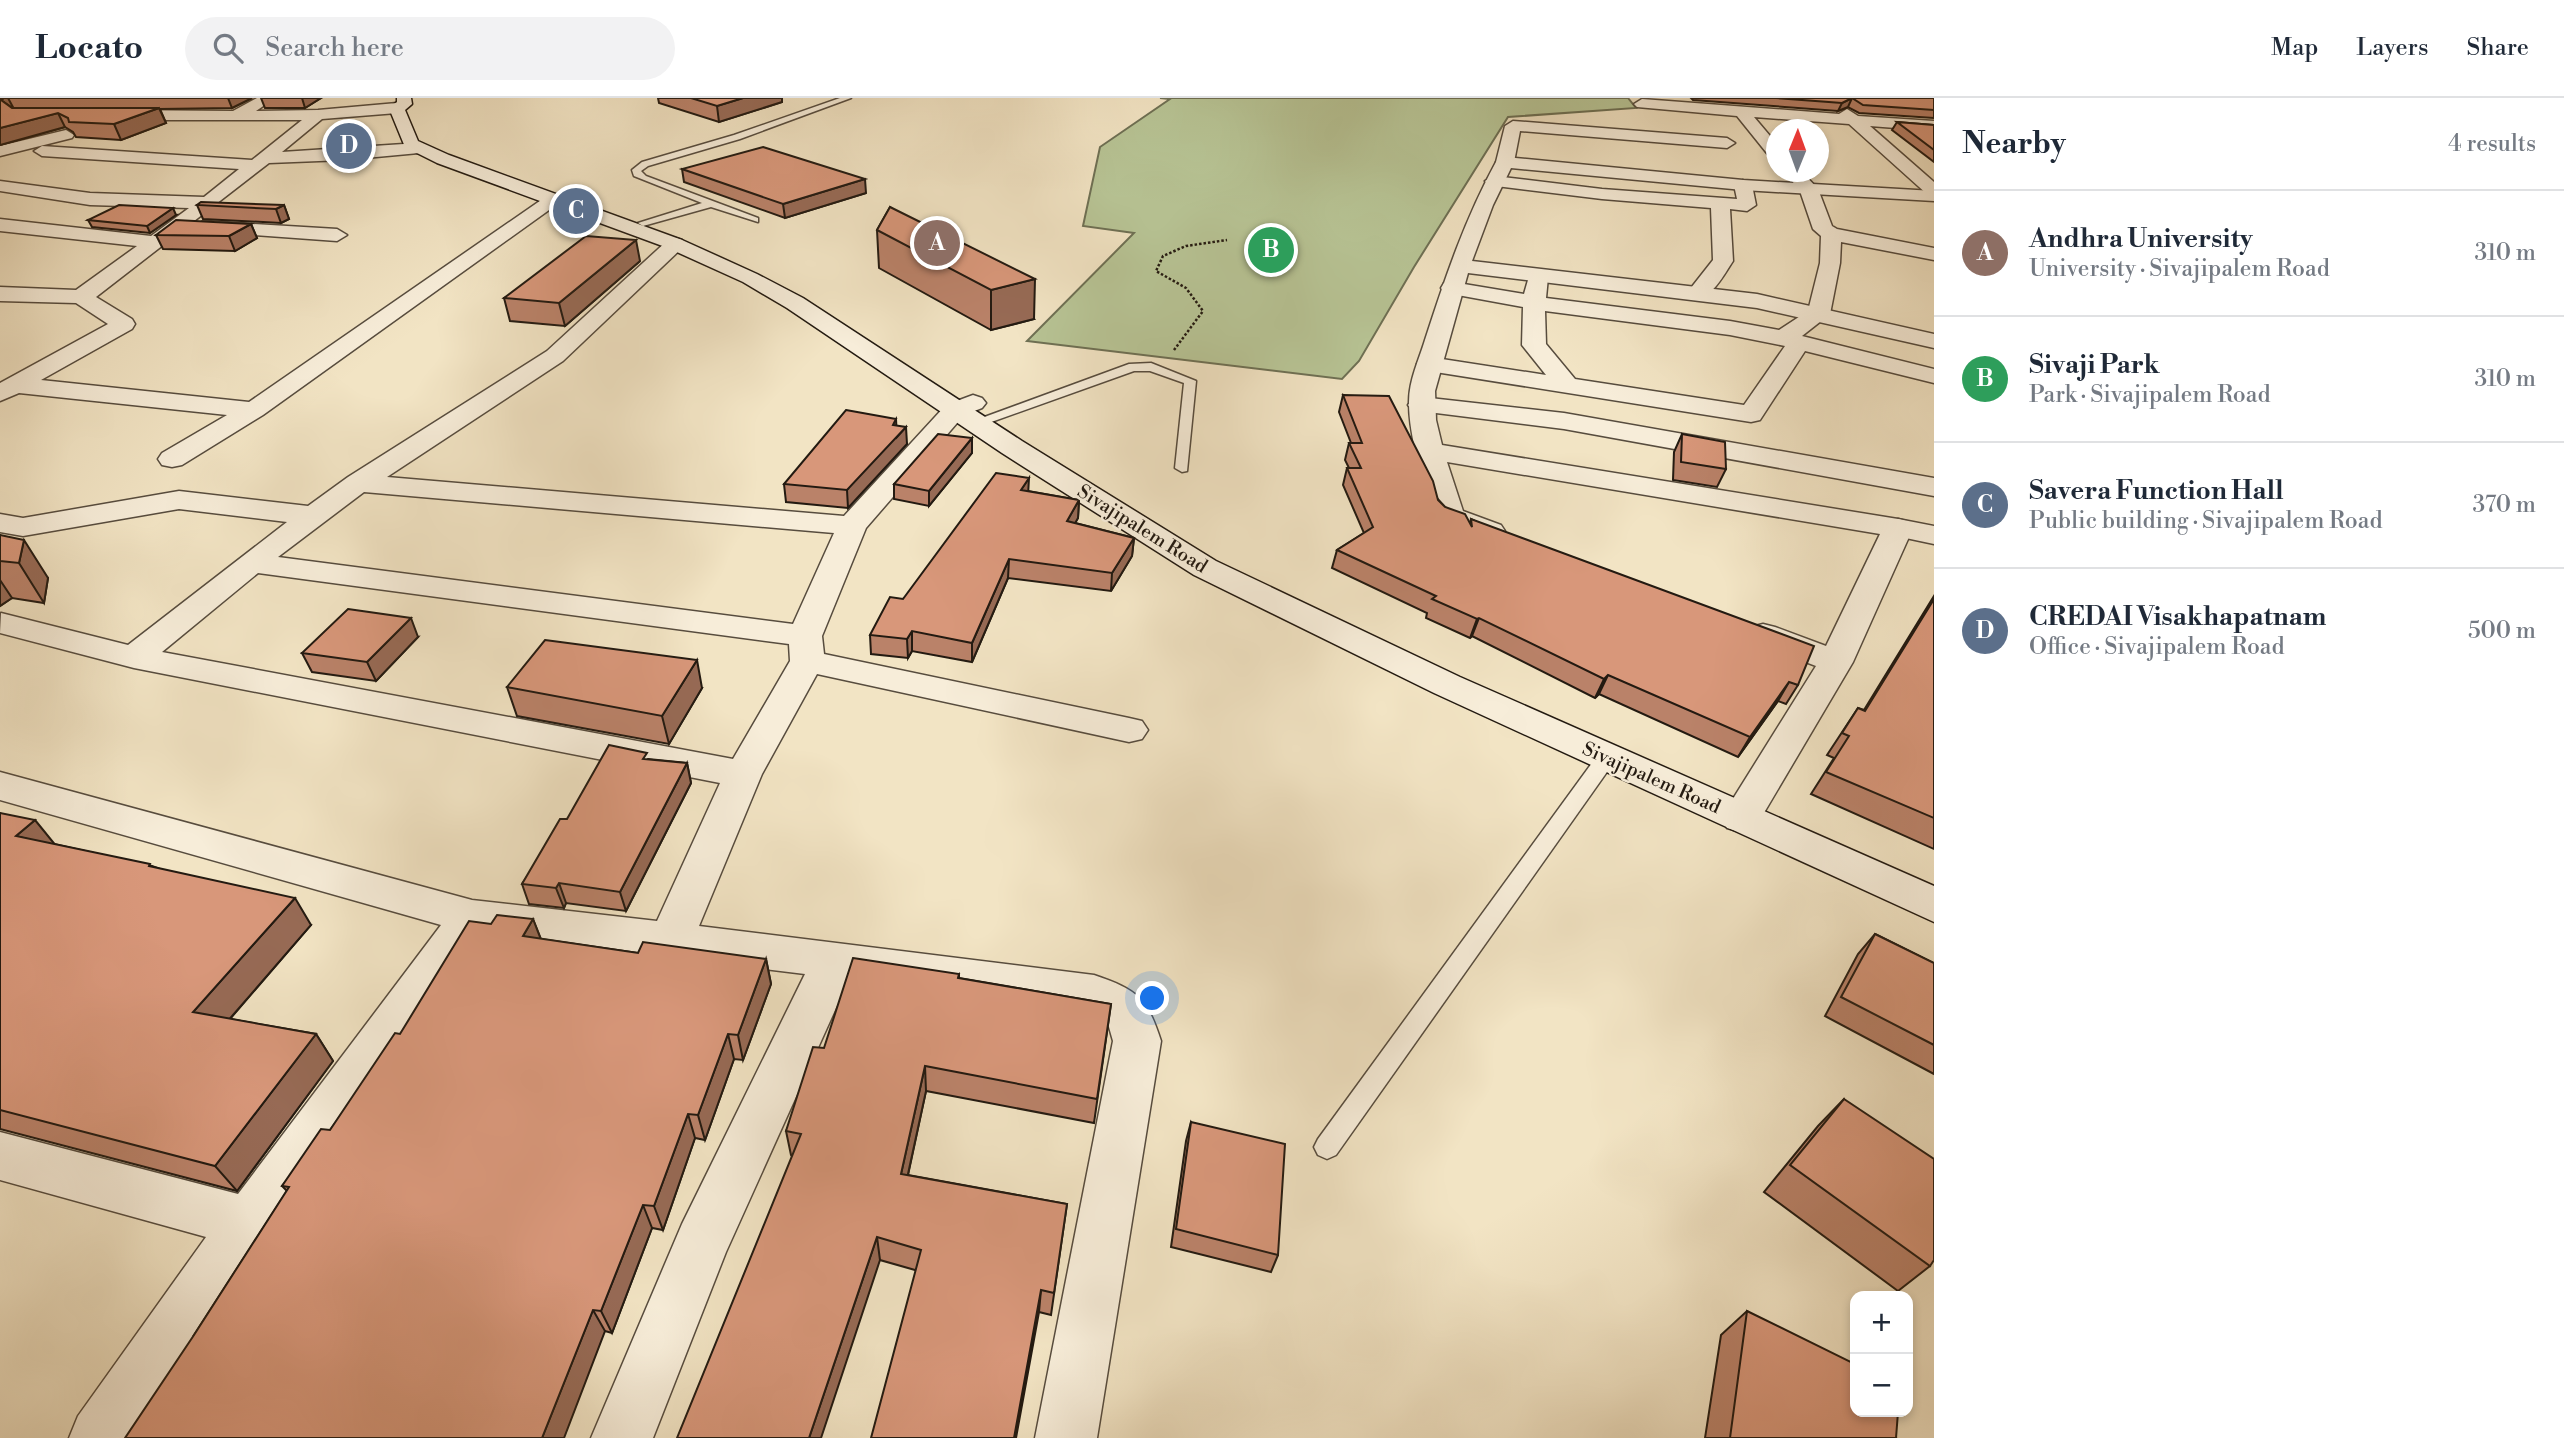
<!DOCTYPE html>
<html lang="en">
<head>
<meta charset="utf-8">
<style>
	:root { --surface:#fff; --page:#f2f2f3; --text:#1f2937; --muted:#747a83; --line:#e0e1e3; --accent:#2563eb }
	body { margin:0; font-family:"Libre Bodoni",serif; background:var(--page); color:var(--text) }
	.controls { position:absolute; right:21px; bottom:21px; display:grid; overflow:hidden; border-radius:14px; box-shadow:0 4px 10px #0003 }
	.controls button { width:63px; height:63px; display:grid; place-items:center; padding:0; border:0; border-bottom:2px solid var(--line); background:var(--surface); color:var(--text); font:35px sans-serif }
	.compass { position:absolute; left:1766px; top:21px; width:63px; height:63px; border-radius:50%; background:var(--surface); box-shadow:0 4px 10px #0003; rotate:1deg }
	.you { position:absolute; left:1153px; top:901px; width:24px; height:24px; margin:-18px; border:5px solid #fff; border-radius:50%; background:#1a73e8; box-shadow:0 0 0 10px #1a73e833 }
	.badge { display:grid; place-items:center; width:46px; height:46px; border-radius:50%; background:var(--accent); color:#fff; font-size:23px; font-weight:700 }
	.pin { position:absolute; translate:-50% -50%; border:4px solid #fff; box-shadow:0 2px 7px #0006 }
	.list { margin:0; padding:0; list-style:none }
	h2 { display:flex; justify-content:space-between; align-items:center; height:91px; margin:0; padding:0 28px; font-size:30px }
	h2 small { font-size:23px; font-weight:400; color:var(--muted) }
	.list li { display:grid; grid-template-columns:46px 1fr auto; gap:21px; align-items:center; box-sizing:border-box; height:126px; padding:0 28px; border-top:2px solid var(--line) }
	.list b { display:block; font-size:26px; white-space:nowrap }
	.list p { margin:0; font-size:23px; white-space:nowrap; color:var(--muted) }
	.list em { font-size:23px; font-style:normal; color:var(--muted) }
	.icon { flex:none; width:38px; height:38px; fill:none; stroke:currentColor; stroke-width:2; stroke-linecap:round; stroke-linejoin:round }
	.map { position:relative; flex:none; width:1934px; height:1340px; overflow:hidden }
	header { display:flex; align-items:center; gap:42px; box-sizing:border-box; height:98px; padding:0 35px; background:var(--surface); border-bottom:2px solid var(--line) }
	header strong { font-size:33px }
	nav { display:flex; gap:38px; margin-inline-start:auto; font-size:24px }
	.search { width:490px; height:63px; background:var(--page); display:flex; align-items:center; gap:18px; box-sizing:border-box; padding:0 24px; border-radius:38px; color:var(--muted); font-size:26px }
	main { display:flex }
	aside { flex:1; background:var(--surface) }
	.map>svg:first-child { display:block }
	.green { fill:#b8c596; stroke:#6e7054; stroke-width:2 }
	.lines { fill:none; stroke-linecap:round; stroke-linejoin:round }
	.service-casing { stroke:#574c3e; stroke-width:3 }
	.minor-casing { stroke:#574c3e; stroke-width:3 }
	.tertiary-casing { stroke:#574c3e; stroke-width:3 }
	.secondary-casing { stroke:#231a11; stroke-width:3 }
	.path { stroke:#231a11; stroke-width:2.5; stroke-dasharray:2.5 2; stroke-linecap:butt }
	.service { fill:#f7edd9; fill-rule:evenodd }
	.minor { fill:#f7edd9; fill-rule:evenodd }
	.tertiary { fill:#f7edd9; fill-rule:evenodd }
	.secondary { fill:#f7edd9; fill-rule:evenodd }
	.wall { fill:#ba8269; stroke:#231a11; stroke-width:2 }
	.shaded-wall { fill:#976a55; stroke:#231a11; stroke-width:2 }
	.building { fill:#d8977a; stroke:#231a11; stroke-width:2 }
	.labels { text-anchor:middle; stroke-width:5; stroke-linejoin:round; paint-order:stroke }
	.far-street-label { font-size:19px; fill:#231a11; stroke:#f7edd9 }
</style>
</head>
<body>
<header>
<strong>Locato</strong>
<div class="search"><svg class="icon" aria-label="search" viewBox="0 0 24 24"><circle cx="10" cy="10" r="6"/><path d="M15 15l6 6"/></svg>Search here</div>
<nav><a>Map</a><a>Layers</a><a>Share</a></nav>
</header>
<main>
<div class="map">
<svg width="1934" height="1340" viewBox="0 0 1934 1340">
	<rect width="100%" height="100%" fill="#f2e4c4"/>
	<filter id="stains"><feTurbulence type="fractalNoise" baseFrequency=".00286" numOctaves="4"/><feColorMatrix values="0 0 0 0 .2 0 0 0 0 .09 0 0 0 0 .02 0 0 0 .5 -.17"/></filter>
	<radialGradient id="worn" r=".72"><stop offset=".6" stop-color="#630" stop-opacity="0"/><stop offset="1" stop-color="#630" stop-opacity=".3"/></radialGradient>
	<!-- green -->
	<polygon class="green" points="1160,0 1628,0 1636,10 1508,19 1414,169 1359,263 1342,281 1027,243 1134,135 1083,128 1100,49 1170,1"/>
	<g class="lines">
		<defs>
			<g id="service">
				<polygon points="840,0 851,0 740,41 648,68 641,73 646,78 758,120 758,124 711,109 643,128 638,125 702,105 634,78 632,72 642,64 734,37"/>
				<polygon points="1151,265 1196,283 1187,373 1182,374 1175,370 1184,285 1150,273 1134,273 980,328 970,328 968,325 1129,266"/>
				<polygon points="1607,653 1614,654 1617,659 1614,664 1336,1057 1327,1061 1318,1057 1314,1049 1318,1041 1600,654"/>
			</g>
			<g id="minor">
				<polygon points="257,0 275,0 256,13 318,12 397,5 405,10 397,15 322,21 282,54 419,45 427,50 419,55 344,62 269,65 96,199 132,221 135,226 132,231 41,282 249,304 547,98 554,96 563,102 263,317 182,367 172,369 162,367 158,361 162,355 227,317 19,295 0,303 0,285 108,226 76,205 0,203 0,189 76,192 137,148 0,133 0,121 151,138 189,110 90,107 0,93 0,83 90,95 204,99 239,71 42,58 34,53 42,48 252,62 302,22 112,22 104,17 112,12 233,13"/>
				<polygon points="1642,1 1839,16 1847,11 1858,18 1934,23 1934,33 1870,28 1934,84 1934,98 1928,97 1849,26 1754,19 1776,45 1776,60 1770,59 1737,18 1637,9 1634,6"/>
				<polygon points="1513,23 1727,40 1735,45 1727,50 1520,33 1514,64 1505,69 1496,64 1505,28"/>
				<polygon points="66,32 74,37 72,40 0,58 0,48"/>
				<path d="M1785,74h17l16,17 14,37 5,3 97,19v12l-93,-18 -1,21 -10,51 -28,22 132,33v14l-129,-32 -45,69 -9,2 -322,-51 -9,-2 -3,-5 3,-5 9,-2 117,18 -24,-30 1,-38 -71,-13 -8,-1 -3,-5 3,-5 8,-1 72,12 6,-21h14l4,4 -2,21 184,23 49,9 29,-19 12,-48 1,-27 -8,-7 -13,-38zM1545,213l185,24 55,11 -41,59 -169,-26 -29,-35z"/>
				<path d="M1494,78l108,13 135,10 -3,-14 9,-5 9,5 4,20 -9,6 -17,-2 3,52c-10,15 -23,42 -43,37l-3,-5 26,-33 -2,-52 -109,-9 -114,-14 -3,-4z"/>
				<polygon points="203,123 337,131 347,137 337,143 196,133 193,129"/>
				<path d="M675,140l7,2 3,4 -3,4 -119,113 -176,116 457,39 102,-111 27,-10 9,3 4,5 -4,5 -18,7 -98,113 -44,108 2,18 305,64 13,3 6,9 -6,9 -13,3 -312,-68 -55,100 -63,152 395,49c44,15 53,23 67,66l-64,397h-62l78,-397 -4,-14 -24,-15 -236,-33 -123,273 -73,186h-62l91,-214 123,-250 -322,-39 -215,307 -131,196h-68l9,-22 128,-179 -206,-57v-48l238,62 203,-269 -441,-125v-28l472,128 185,21 63,-138 -586,-115 -134,-35 1,-20 127,32 159,-123 -108,-13 -156,27 -23,-4v-18l23,4 156,-27 129,15 40,-29 199,-126 121,-111zM364,394l470,41 -41,91 -515,-67zM258,475l531,71 1,17 -57,98 -571,-107z"/>
				<polygon points="1421,299 1564,315 1934,380 1934,398 1564,331 1412,312 1408,307 1412,302"/>
				<polygon points="1898,421 1934,428 1934,446 1887,436 1883,430 1887,424"/>
			</g>
			<path id="tertiary" d="M1505,59l238,23 191,11v10l-191,-11 -232,-22 -18,37 -21,56 285,33 177,40v14l-177,-40 -289,-35 -33,118 1,29 6,25 456,74 11,3 4,6 -60,134 -98,166 -14,4 -14,-4 -6,-10 95,-152 -65,-25 -5,-7 5,-7 12,-3 12,3 51,19 54,-112 -433,-72 16,49 38,14 4,6 -4,6 -11,3 -50,-18 -5,-6c-11,-37 -26,-75 -26,-114 0,-22 10,-42 16,-62 20,-62 40,-121 71,-178z"/>
			<polygon id="secondary" points="397,0 411,0 412,6 405,12 418,43 449,57 682,142 757,176 803,200 1022,343 1216,463 1460,579 1934,788 1934,824 1434,595 1194,477 1002,355 787,210 743,184 668,150 437,65 405,49 389,10 397,4"/>
		</defs>
		<!-- service casing -->
		<use href="#service" class="service-casing"/>
		<!-- minor casing -->
		<use href="#minor" class="minor-casing"/>
		<!-- tertiary casing -->
		<use href="#tertiary" class="tertiary-casing"/>
		<!-- secondary casing -->
		<use href="#secondary" class="secondary-casing"/>
		<!-- path -->
		<polyline class="path" points="1174,252 1203,213 1186,190 1156,173 1163,158 1186,148 1227,142"/>
		<!-- service -->
		<use href="#service" class="service"/>
		<!-- minor -->
		<use href="#minor" class="minor"/>
		<!-- tertiary -->
		<use href="#tertiary" class="tertiary"/>
		<!-- secondary -->
		<use href="#secondary" class="secondary"/>
	</g>
	<!-- wall -->
	<g class="wall">
		<polygon points="0,0 252,0 232,10 160,11 166,25 121,42 76,39 73,34 65,29 0,47"/>
		<polygon points="261,0 321,0 305,10 265,10"/>
		<polygon points="658,0 782,0 782,4 719,24 659,5"/>
		<polygon points="1691,0 1934,0 1934,20 1859,15 1848,9 1838,13 1693,2"/>
		<polygon points="1897,24 1934,27 1934,64 1892,32"/>
		<polygon points="682,71 866,95 785,120 684,84"/>
		<polygon points="197,107 284,107 289,121 281,125 203,121"/>
		<polygon points="890,109 1034,221 991,232 879,170 877,132"/>
		<polygon points="176,117 150,135 92,129 88,122"/>
		<polygon points="251,126 257,140 235,153 163,151 156,137"/>
		<polygon points="640,163 565,228 510,223 504,200"/>
		<polygon points="1343,297 1445,409 1470,425 1471,421 1798,587 1786,606 1778,603 1738,659 1599,596 1595,600 1472,538 1470,540 1426,520 1427,515 1332,470 1337,452 1364,435 1343,387 1347,370 1349,370 1345,362 1349,345 1351,345 1339,314"/>
		<polygon points="896,328 907,346 848,410 786,404 784,386"/>
		<polygon points="1682,336 1726,371 1717,389 1673,382 1674,354"/>
		<polygon points="972,340 972,355 929,408 894,401 894,386"/>
		<polygon points="1028,393 1079,402 1078,420 1075,425 1134,440 1132,458 1111,493 1008,480 972,564 912,553 908,560 871,556 870,537 903,501"/>
		<polygon points="0,437 48,480 44,505 12,500 0,508"/>
		<polygon points="1934,498 1934,751 1811,696 1834,660 1827,657 1858,610 1864,612"/>
		<polygon points="418,539 376,583 312,574 302,555"/>
		<polygon points="507,589 702,590 669,646 517,618"/>
		<polygon points="648,661 687,665 691,685 626,813 566,805 564,810 529,806 522,786 567,721"/>
		<polygon points="0,715 54,746 152,768 311,827 230,921 316,936 333,963 237,1093 0,1031"/>
		<polygon points="533,821 541,841 638,855 766,861 771,886 743,962 734,961 705,1042 695,1040 663,1132 652,1130 612,1235 605,1233 194,1237 287,1093 282,1088 330,1032 400,936 491,826"/>
		<polygon points="1875,836 1934,865 1934,976 1825,918 1858,856"/>
		<polygon points="959,876 959,880 1111,906 1094,1025 926,993 908,1077 1067,1106 1051,1217 1039,1214 915,1172 880,1162 791,1057 786,1033 824,950"/>
		<polygon points="1844,1001 1930,1168 1898,1193 1764,1094 1818,1028"/>
		<polygon points="1191,1024 1278,1157 1271,1174 1171,1149 1186,1043"/>
		<polygon points="1747,1213 1896,1340 1705,1340 1721,1237"/>
	</g>
	<!-- shaded-wall -->
	<g class="shaded-wall">
		<polygon points="4,0 8,0 14,11 1,2"/>
		<polygon points="228,0 252,0 232,10"/>
		<polygon points="302,0 321,0 305,10"/>
		<polygon points="743,0 782,0 782,4 719,24 717,8"/>
		<polygon points="1852,0 1848,9 1838,13 1842,5"/>
		<polygon points="159,10 166,25 121,42 114,26"/>
		<polygon points="58,15 65,29 0,47 0,30"/>
		<polygon points="865,81 866,95 785,120 783,106"/>
		<polygon points="284,107 289,121 281,125 276,111"/>
		<polygon points="173,110 176,117 150,135 147,128"/>
		<polygon points="251,126 257,140 235,153 229,138"/>
		<polygon points="636,142 640,163 565,228 559,205"/>
		<polygon points="1035,181 1034,221 991,232 991,192"/>
		<polygon points="896,321 897,339 906,329 907,346 848,410 847,392"/>
		<polygon points="972,340 972,355 929,408 929,393"/>
		<polygon points="1029,380 1028,398 1021,392"/>
		<polygon points="1079,402 1078,420 1066,441 1067,423"/>
		<polygon points="1134,440 1132,458 1111,493 1112,475"/>
		<polygon points="24,442 48,480 44,505 19,465"/>
		<polygon points="1009,461 1008,480 972,564 972,545"/>
		<polygon points="0,482 12,500 0,508"/>
		<polygon points="411,520 418,539 376,583 367,564"/>
		<polygon points="1479,520 1472,538 1470,540 1477,521"/>
		<polygon points="912,533 912,553 908,560 907,541"/>
		<polygon points="697,562 702,590 669,646 662,618"/>
		<polygon points="1608,577 1599,596 1595,600 1604,581"/>
		<polygon points="1789,584 1778,603 1738,659 1750,639"/>
		<polygon points="687,665 691,685 626,813 620,794"/>
		<polygon points="35,722 57,749 16,738"/>
		<polygon points="559,785 566,805 564,810 556,790"/>
		<polygon points="295,800 311,827 213,940 193,914"/>
		<polygon points="533,821 543,847 523,838"/>
		<polygon points="766,861 771,886 743,962 738,937"/>
		<polygon points="316,936 333,963 237,1093 215,1068"/>
		<polygon points="728,936 734,961 705,1042 698,1017"/>
		<polygon points="925,968 926,993 903,1099 901,1076"/>
		<polygon points="688,1016 695,1040 663,1132 654,1108"/>
		<polygon points="643,1107 652,1130 612,1235 601,1213"/>
		<polygon points="877,1139 880,1162 821,1340 809,1340"/>
		<polygon points="1041,1192 1039,1214 1016,1340 1014,1340"/>
		<polygon points="593,1212 605,1233 564,1340 542,1340"/>
	</g>
	<!-- building -->
	<g class="building">
		<polygon points="0,0 4,0 1,2 12,10 159,10 114,26 69,24 68,20 58,15 0,30"/>
		<polygon points="691,0 743,0 717,8"/>
		<polygon points="1776,0 1934,0 1934,12 1863,7 1852,0 1842,5"/>
		<polygon points="1897,24 1934,27 1934,52"/>
		<polygon points="763,49 865,81 783,106 682,71"/>
		<polygon points="201,104 284,107 276,111 197,107"/>
		<polygon points="119,107 173,110 147,128 88,122"/>
		<polygon points="890,109 1035,181 991,192 877,132"/>
		<polygon points="176,122 251,126 229,138 156,137"/>
		<polygon points="586,138 636,142 559,205 504,200"/>
		<polygon points="1343,297 1389,298 1433,383 1438,402 1445,409 1465,416 1472,429 1471,421 1814,548 1798,587 1789,584 1750,639 1608,577 1604,581 1479,520 1477,521 1432,501 1436,498 1337,452 1373,429 1347,370 1361,370 1349,345 1362,345"/>
		<polygon points="846,312 896,321 893,327 906,329 847,392 784,386"/>
		<polygon points="938,336 972,340 929,393 894,386"/>
		<polygon points="1682,336 1725,344 1726,371 1681,364"/>
		<polygon points="996,375 1029,380 1021,392 1079,402 1067,423 1134,440 1112,475 1009,461 972,545 912,533 907,541 870,537 890,499 903,501"/>
		<polygon points="0,437 24,442 19,465 0,463"/>
		<polygon points="1934,501 1934,720 1826,674 1849,638 1842,635 1858,610 1865,613"/>
		<polygon points="348,511 411,520 367,564 302,555"/>
		<polygon points="545,542 697,562 662,618 507,589"/>
		<polygon points="609,647 647,655 643,661 687,665 620,794 559,785 556,790 522,786 560,721 567,721"/>
		<polygon points="0,715 35,722 16,738 150,766 149,768 295,800 193,914 316,936 215,1068 0,1012"/>
		<polygon points="497,817 533,821 523,838 638,855 643,844 766,861 738,937 728,936 698,1017 688,1016 654,1108 643,1107 601,1213 593,1212 542,1340 125,1340 194,1237 289,1089 282,1088 321,1031 330,1032 395,935 400,936 469,823 491,826"/>
		<polygon points="1875,836 1934,865 1934,947 1841,899"/>
		<polygon points="853,860 959,876 958,880 1111,906 1097,1001 925,968 901,1076 1067,1106 1054,1195 1041,1192 1014,1340 871,1340 921,1152 877,1139 809,1340 677,1340 801,1036 786,1033 813,949 824,950"/>
		<polygon points="1844,1001 1934,1061 1934,1162 1930,1168 1790,1067"/>
		<polygon points="1191,1024 1285,1046 1278,1157 1176,1131"/>
		<polygon points="1747,1213 1855,1266 1855,1314 1898,1314 1896,1340 1730,1340"/>
	</g>
	<g class="labels">
		<!-- far-street labels -->
		<g class="far-street-label">
			<text transform="translate(1143 430) rotate(32)" y="7">Sivajipalem Road</text>
			<text transform="translate(1652 679) rotate(24)" y="7">Sivajipalem Road</text>
		</g>
	</g>
	<rect width="100%" height="100%" filter="url(#stains)"/>
	<rect width="100%" height="100%" fill="url(#worn)"/>
</svg>
<div class="controls">
<button>+</button>
<button>−</button>
</div>
<svg class="compass" viewBox="-18 -18 36 36"><path d="M0-13l5 13h-10z" fill="#e53935"/><path d="M0 13l5-13h-10z" fill="#747a83"/></svg>
<div class="you"></div>
<div class="pin badge" style="left:937px;top:145px;background:#8d6e63">A</div>
<div class="pin badge" style="left:1271px;top:152px;background:#2e9e5b">B</div>
<div class="pin badge" style="left:576px;top:113px;background:#5c6f8a">C</div>
<div class="pin badge" style="left:349px;top:48px;background:#5c6f8a">D</div>
</div>
<aside>
<h2>Nearby<small>4 results</small></h2>
<ul class="list">
<li><span class="badge" style="background:#8d6e63">A</span><div><b>Andhra University</b><p>University · Sivajipalem Road</p></div><em>310 m</em></li>
<li><span class="badge" style="background:#2e9e5b">B</span><div><b>Sivaji Park</b><p>Park · Sivajipalem Road</p></div><em>310 m</em></li>
<li><span class="badge" style="background:#5c6f8a">C</span><div><b>Savera Function Hall</b><p>Public building · Sivajipalem Road</p></div><em>370 m</em></li>
<li><span class="badge" style="background:#5c6f8a">D</span><div><b>CREDAI Visakhapatnam</b><p>Office · Sivajipalem Road</p></div><em>500 m</em></li>
</ul>
</aside>
</main>
</body>
</html>
